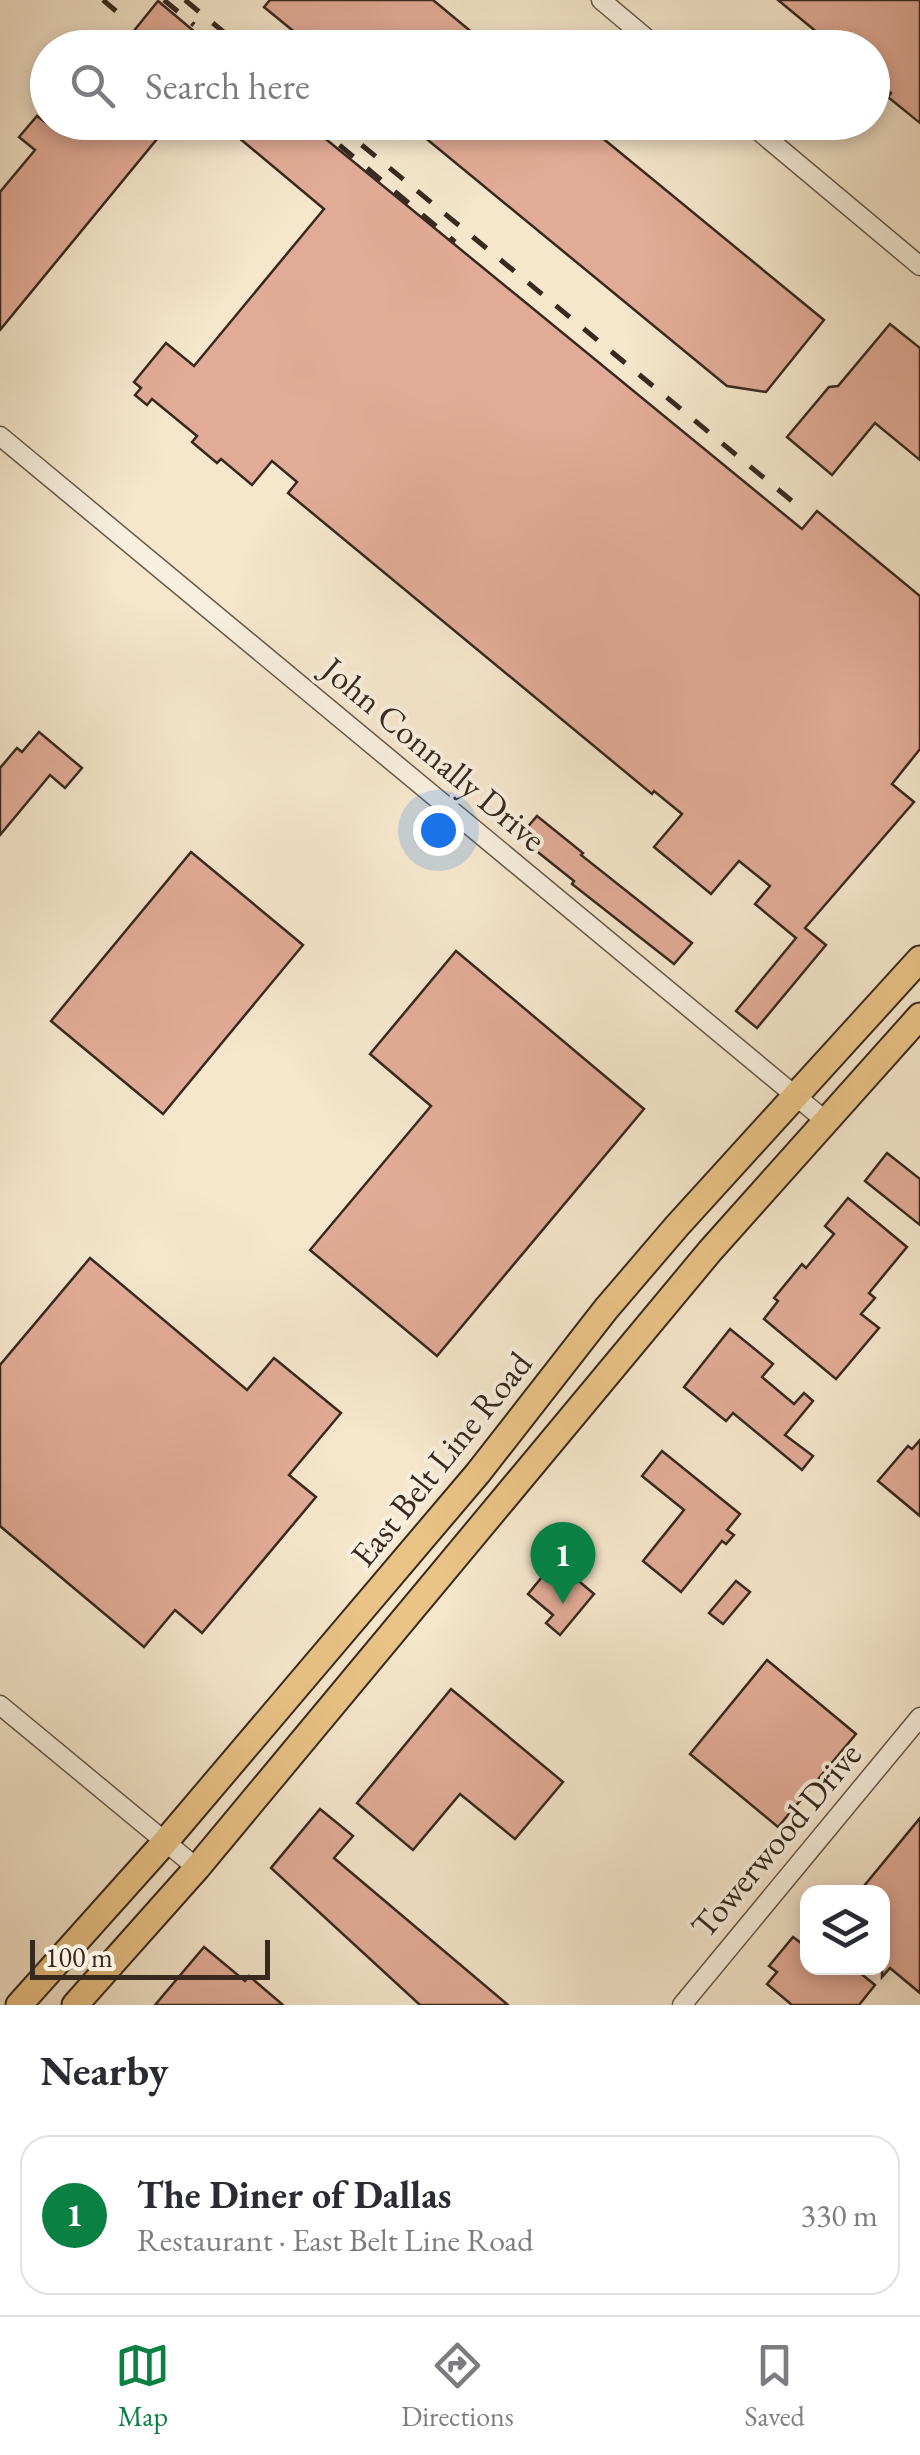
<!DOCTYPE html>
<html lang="en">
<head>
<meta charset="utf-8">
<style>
	:root { --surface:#fff; --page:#f2f2f3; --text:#2b2b33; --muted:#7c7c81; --line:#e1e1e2; --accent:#0b8043 }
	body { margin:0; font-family:"EB Garamond",serif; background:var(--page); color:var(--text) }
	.controls { position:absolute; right:30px; bottom:30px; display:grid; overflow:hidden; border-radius:20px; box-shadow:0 5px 15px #0003 }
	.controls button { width:90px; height:90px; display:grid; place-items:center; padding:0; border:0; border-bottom:2px solid var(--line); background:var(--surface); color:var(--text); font:50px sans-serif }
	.scale { position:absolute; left:30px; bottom:25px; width:240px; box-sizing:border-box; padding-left:10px; border:5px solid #37291e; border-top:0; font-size:28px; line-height:35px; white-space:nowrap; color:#37291e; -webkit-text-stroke:8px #f8efde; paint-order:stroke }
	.you { position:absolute; left:438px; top:830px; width:35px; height:35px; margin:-25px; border:8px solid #fff; border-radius:50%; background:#1a73e8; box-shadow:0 0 0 15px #1a73e833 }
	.badge { display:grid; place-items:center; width:65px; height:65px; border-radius:50%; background:var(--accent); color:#fff; font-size:32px; font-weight:700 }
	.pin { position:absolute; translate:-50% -82px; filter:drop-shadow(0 2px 5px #0008) }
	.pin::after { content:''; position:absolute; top:52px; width:35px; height:30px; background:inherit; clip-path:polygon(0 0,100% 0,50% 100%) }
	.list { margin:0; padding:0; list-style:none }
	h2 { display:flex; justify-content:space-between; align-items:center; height:130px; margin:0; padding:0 40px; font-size:42px }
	h2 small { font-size:32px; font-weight:400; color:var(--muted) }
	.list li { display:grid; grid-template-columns:65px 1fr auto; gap:30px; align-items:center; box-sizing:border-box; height:160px; margin:0 20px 20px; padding:0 20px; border:2px solid var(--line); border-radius:30px }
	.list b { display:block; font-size:38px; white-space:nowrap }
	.list p { margin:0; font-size:32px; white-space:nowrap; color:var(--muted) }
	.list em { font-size:32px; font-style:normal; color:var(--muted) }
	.icon { flex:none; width:55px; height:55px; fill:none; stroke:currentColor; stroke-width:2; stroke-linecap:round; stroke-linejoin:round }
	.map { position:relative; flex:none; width:920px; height:2005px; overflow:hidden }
	.search { position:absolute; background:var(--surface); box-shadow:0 5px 15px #0003; left:30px; right:30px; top:30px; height:110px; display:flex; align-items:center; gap:25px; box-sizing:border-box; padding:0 35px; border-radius:55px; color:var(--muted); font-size:38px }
	.sheet { height:310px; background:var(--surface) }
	nav { display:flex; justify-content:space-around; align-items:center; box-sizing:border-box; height:140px; border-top:2px solid var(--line); background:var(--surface); font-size:28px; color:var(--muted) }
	nav a { display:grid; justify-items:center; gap:5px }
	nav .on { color:var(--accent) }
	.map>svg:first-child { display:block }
	.building { fill:#e2ab97; stroke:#37291e; stroke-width:2.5 }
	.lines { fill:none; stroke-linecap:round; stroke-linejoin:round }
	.minor-casing { stroke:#66584a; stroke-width:21 }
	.primary-casing { stroke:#37291e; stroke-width:29 }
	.minor { stroke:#f8efde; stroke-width:18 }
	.primary { stroke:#eac386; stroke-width:25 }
	.rail { stroke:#37291e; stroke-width:5; stroke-dasharray:18 18; stroke-linecap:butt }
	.labels { text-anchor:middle; stroke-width:8; stroke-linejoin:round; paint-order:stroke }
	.street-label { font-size:35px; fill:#37291e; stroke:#f8efde }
</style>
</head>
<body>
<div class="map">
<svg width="920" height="2005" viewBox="0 0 920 2005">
	<rect width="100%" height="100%" fill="#f5e6cc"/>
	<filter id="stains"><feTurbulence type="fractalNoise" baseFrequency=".002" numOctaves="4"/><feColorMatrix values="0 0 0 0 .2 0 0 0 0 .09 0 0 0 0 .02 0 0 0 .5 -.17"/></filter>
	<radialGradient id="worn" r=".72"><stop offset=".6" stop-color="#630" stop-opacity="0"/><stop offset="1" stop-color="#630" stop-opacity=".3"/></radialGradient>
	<!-- building -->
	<g class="building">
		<polygon points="270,0 433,0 491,48 314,48 264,7"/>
		<polygon points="778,0 920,0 920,123 888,97 891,93 872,78 872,48 836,48"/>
		<polygon points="158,1 214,48 120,48"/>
		<polygon points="37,116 53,128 57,122 171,122 0,330 0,192 35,150 19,137"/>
		<polygon points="220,122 305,122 802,529 817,511 920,596 920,749 892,784 914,802 805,928 826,945 757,1028 736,1011 796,938 755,904 770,886 739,861 711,894 654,847 682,814 654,791 652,794 288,493 297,482 272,461 252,485 221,459 217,463 192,442 197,436 152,399 147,405 135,395 141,388 134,382 166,343 194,366 324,209"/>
		<polygon points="406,122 583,122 824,320 766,392 727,386"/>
		<polygon points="890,324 920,348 920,460 875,423 832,475 787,437 829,387 838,386"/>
		<polygon points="39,732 82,768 65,788 50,775 0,835 0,768 17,748 22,752"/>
		<polygon points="537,816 583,853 581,855 692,943 674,964 572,884 574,881 519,837"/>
		<polygon points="191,852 303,945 163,1114 51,1021"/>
		<polygon points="456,951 644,1109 437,1356 310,1250 431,1106 370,1054"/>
		<polygon points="887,1153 920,1179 920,1225 865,1181"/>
		<polygon points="848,1198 907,1247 869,1293 875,1298 861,1314 879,1328 836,1379 764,1319 778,1301 774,1298 802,1264 806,1268 834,1234 825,1226"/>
		<polygon points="90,1258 247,1390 274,1358 341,1413 289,1475 316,1497 202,1633 175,1610 144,1647 0,1526 0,1365"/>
		<polygon points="730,1329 773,1364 762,1377 794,1404 804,1393 813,1401 785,1435 813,1456 802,1470 733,1413 726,1421 684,1387"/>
		<polygon points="920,1440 920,1516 878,1481 908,1446 912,1449"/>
		<polygon points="662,1451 740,1514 727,1530 734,1535 726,1544 722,1541 681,1592 643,1561 684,1510 642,1476"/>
		<polygon points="555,1561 594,1594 560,1635 546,1623 553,1615 528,1594"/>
		<polygon points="736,1581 750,1592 723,1624 709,1613"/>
		<polygon points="767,1660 856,1734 778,1827 690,1754"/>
		<polygon points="451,1689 563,1782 515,1839 460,1794 413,1850 357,1803"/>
		<polygon points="320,1809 353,1836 334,1858 508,2005 420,2005 271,1868"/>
		<polygon points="920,1818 920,1993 890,1968 882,1977 882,1892 859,1892"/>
		<polygon points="808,1935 808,1968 854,1968 875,1985 859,2005 792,2005 767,1984 777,1972 769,1966 793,1937 801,1943"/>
		<polygon points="204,1947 245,1981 249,1976 283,2005 155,2005"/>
	</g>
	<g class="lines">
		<defs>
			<g id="minor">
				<polyline points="601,0 658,48"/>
				<polyline points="748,122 920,266"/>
				<polyline points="0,436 827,1122"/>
				<polyline points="0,1705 197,1868"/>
				<polyline points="682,2005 920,1717"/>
			</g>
			<g id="primary">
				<polyline points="19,2005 165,1842 478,1473 606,1309 677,1226 920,959"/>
				<polyline points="75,2005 197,1868 710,1251 920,1016"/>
			</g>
		</defs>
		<!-- minor casing -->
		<use href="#minor" class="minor-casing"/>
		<!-- primary casing -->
		<use href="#primary" class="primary-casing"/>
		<!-- minor -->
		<use href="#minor" class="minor"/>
		<!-- primary -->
		<use href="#primary" class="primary"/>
		<!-- rail -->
		<g class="rail">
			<polyline points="103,0 116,11"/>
			<polyline points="164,0 194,25"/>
			<polyline points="185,0 243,48"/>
			<polyline points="312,122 455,242"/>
			<polyline points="334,122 804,511"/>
		</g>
	</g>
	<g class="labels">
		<!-- street labels -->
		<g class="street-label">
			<text transform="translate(434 754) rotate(40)" y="12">John Connally Drive</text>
			<text transform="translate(441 1459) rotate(-51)" y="12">East Belt Line Road</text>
			<text transform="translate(776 1840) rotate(-50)" y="12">Towerwood Drive</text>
		</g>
	</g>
	<rect width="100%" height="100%" filter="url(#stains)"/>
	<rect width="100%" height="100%" fill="url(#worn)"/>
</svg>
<div class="controls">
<button><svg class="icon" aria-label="layers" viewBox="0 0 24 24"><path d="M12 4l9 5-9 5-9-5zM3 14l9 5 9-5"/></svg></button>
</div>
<div class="scale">100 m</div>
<div class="you"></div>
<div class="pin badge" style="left:563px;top:1604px">1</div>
<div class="search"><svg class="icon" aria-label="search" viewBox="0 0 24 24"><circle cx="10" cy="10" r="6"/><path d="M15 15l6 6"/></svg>Search here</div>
</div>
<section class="sheet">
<h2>Nearby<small></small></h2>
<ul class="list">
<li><span class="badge">1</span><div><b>The Diner of Dallas</b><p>Restaurant · East Belt Line Road</p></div><em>330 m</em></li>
</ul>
</section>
<nav>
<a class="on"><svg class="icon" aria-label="map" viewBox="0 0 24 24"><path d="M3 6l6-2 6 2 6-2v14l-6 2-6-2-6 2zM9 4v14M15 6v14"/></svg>Map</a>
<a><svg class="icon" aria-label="directions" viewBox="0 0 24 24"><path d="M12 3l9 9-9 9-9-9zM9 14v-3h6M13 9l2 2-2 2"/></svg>Directions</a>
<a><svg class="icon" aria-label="saved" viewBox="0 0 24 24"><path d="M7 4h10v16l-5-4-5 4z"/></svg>Saved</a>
</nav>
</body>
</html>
